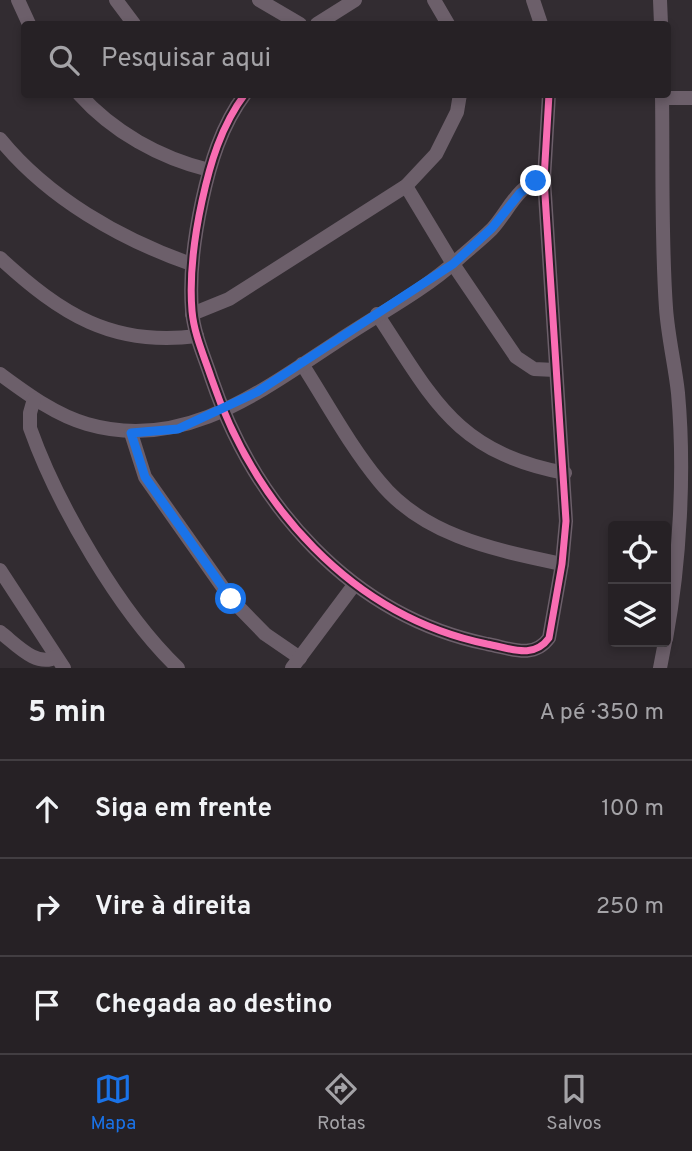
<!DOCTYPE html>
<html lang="pt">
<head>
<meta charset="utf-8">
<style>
	:root { --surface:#262125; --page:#2e292d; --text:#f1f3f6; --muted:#a4a3a7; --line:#423e42; --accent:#1a73e8 }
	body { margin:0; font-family:Overpass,sans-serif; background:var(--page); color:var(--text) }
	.controls { position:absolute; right:21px; bottom:21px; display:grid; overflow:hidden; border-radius:7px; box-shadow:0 4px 10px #0003 }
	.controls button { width:63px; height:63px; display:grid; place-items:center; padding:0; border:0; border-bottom:2px solid var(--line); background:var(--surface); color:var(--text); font:35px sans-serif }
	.stop { position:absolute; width:21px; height:21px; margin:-16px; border:5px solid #1a73e8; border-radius:50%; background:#fff }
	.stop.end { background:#1a73e8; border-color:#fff; box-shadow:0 2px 7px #0008 }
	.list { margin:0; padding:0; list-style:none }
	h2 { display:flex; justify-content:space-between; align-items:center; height:91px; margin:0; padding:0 28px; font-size:30px }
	h2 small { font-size:23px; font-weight:400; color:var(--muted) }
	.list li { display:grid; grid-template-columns:46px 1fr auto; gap:21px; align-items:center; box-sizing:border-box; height:98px; padding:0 28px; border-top:2px solid var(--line) }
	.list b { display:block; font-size:26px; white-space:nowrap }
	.list em { font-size:23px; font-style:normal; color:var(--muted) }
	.icon { flex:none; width:38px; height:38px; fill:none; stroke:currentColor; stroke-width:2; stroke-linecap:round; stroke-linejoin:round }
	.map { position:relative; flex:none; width:692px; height:668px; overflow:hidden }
	.search { position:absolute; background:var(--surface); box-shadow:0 4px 10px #0003; left:21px; right:21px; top:21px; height:77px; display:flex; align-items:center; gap:18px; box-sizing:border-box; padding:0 24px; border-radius:7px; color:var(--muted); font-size:26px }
	.sheet { height:385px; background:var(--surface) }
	nav { display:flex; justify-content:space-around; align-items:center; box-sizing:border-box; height:98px; border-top:2px solid var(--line); background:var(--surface); font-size:19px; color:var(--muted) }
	nav a { display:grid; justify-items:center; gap:4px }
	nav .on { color:var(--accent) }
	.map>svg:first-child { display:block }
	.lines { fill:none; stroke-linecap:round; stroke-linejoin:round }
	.minor { stroke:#6c5f6a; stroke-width:14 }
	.cycleway-casing { stroke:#2a2028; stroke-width:11 }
	.cycleway { stroke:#f96db3; stroke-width:7 }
	.route { stroke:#1a73e8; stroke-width:9 }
</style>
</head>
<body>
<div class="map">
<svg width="692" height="668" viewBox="0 0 692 668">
	<rect width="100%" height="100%" fill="#322c31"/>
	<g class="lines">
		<!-- minor -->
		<g class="minor">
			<polyline points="18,0 29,24"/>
			<polyline points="116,0 134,24"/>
			<polyline points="259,0 300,24"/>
			<polyline points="434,0 448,24"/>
			<polyline points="533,0 541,24"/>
			<polyline points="660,0 661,24"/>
			<polyline points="317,24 355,0"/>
			<path d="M79,94c34,38 81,64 130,76"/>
			<path d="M245,94c-24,32 -35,70 -43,107 -8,37 -13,73 -10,110 2,23 12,45 19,66 43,128 140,239 276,267 23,4 46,16 62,-6l13,-74 4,-43 -22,-342 5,-85"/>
			<path d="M662,94c1,72 -1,143 4,214 2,29 9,57 12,85 7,78 2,169 -12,246"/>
			<polyline points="662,98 692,98"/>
			<path d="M0,139c48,59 120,100 191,125"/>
			<polyline points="406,186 453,264 516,357 534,369 555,370"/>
			<path d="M0,258c61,56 112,89 197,78"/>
			<polyline points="192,314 229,299 406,186 436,154 457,112 460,94"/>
			<path d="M377,314c57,86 78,138 188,159"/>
			<path d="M302,364c25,39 48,82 77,117 45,56 118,69 183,83"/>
			<path d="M0,374c26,19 55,41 87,50 97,28 174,-33 251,-83 37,-25 85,-50 118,-80 12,-11 25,-21 36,-32 16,-17 26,-46 52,-50"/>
			<path d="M34,399l-4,14v15c27,76 90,185 148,240"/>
			<polyline points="131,433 145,477 231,599 265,634 300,658"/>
			<polyline points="0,570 64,668"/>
			<path d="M0,632c15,11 36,36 56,25"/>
			<polyline points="292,668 354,585"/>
			<polyline points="660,668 665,642"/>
		</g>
		<defs>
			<path id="cycleway" d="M245,94c-24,32 -35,70 -43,107 -8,37 -13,73 -10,110 2,23 12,45 19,66 43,128 140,239 276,267 23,4 46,16 62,-6l13,-74 4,-43 -22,-342 5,-85"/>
		</defs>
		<!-- cycleway casing -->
		<use href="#cycleway" class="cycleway-casing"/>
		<!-- cycleway -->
		<use href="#cycleway" class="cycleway"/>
	</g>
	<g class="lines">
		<!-- route -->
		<polyline class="route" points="231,599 145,477 131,433 178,429 257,392 453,264 492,228 520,193 536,181"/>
	</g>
</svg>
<div class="controls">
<button><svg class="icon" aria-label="locate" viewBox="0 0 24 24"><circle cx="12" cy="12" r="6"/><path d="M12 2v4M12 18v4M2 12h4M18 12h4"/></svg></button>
<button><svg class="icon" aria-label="layers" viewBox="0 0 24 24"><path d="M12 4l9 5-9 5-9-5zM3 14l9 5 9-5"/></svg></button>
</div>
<div class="stop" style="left:231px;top:599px"></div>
<div class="stop end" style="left:536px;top:181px"></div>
<div class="search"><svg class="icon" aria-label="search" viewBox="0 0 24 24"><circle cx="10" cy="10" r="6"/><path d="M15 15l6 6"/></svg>Pesquisar aqui</div>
</div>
<section class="sheet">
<h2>5 min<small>A pé · 350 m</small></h2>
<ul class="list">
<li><svg class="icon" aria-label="ahead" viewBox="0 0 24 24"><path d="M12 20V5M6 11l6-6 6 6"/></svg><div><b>Siga em frente</b></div><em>100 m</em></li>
<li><svg class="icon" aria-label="right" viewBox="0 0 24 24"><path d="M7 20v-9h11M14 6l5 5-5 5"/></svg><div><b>Vire à direita</b></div><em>250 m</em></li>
<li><svg class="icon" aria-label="arrive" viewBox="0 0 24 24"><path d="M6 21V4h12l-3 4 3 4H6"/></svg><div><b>Chegada ao destino</b></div></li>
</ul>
</section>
<nav>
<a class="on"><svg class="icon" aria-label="map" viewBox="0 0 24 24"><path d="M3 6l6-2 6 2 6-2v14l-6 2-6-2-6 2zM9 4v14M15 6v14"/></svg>Mapa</a>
<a><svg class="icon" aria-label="directions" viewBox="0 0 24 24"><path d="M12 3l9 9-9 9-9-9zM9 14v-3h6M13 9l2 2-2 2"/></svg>Rotas</a>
<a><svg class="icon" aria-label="saved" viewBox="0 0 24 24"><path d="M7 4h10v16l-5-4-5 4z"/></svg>Salvos</a>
</nav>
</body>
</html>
